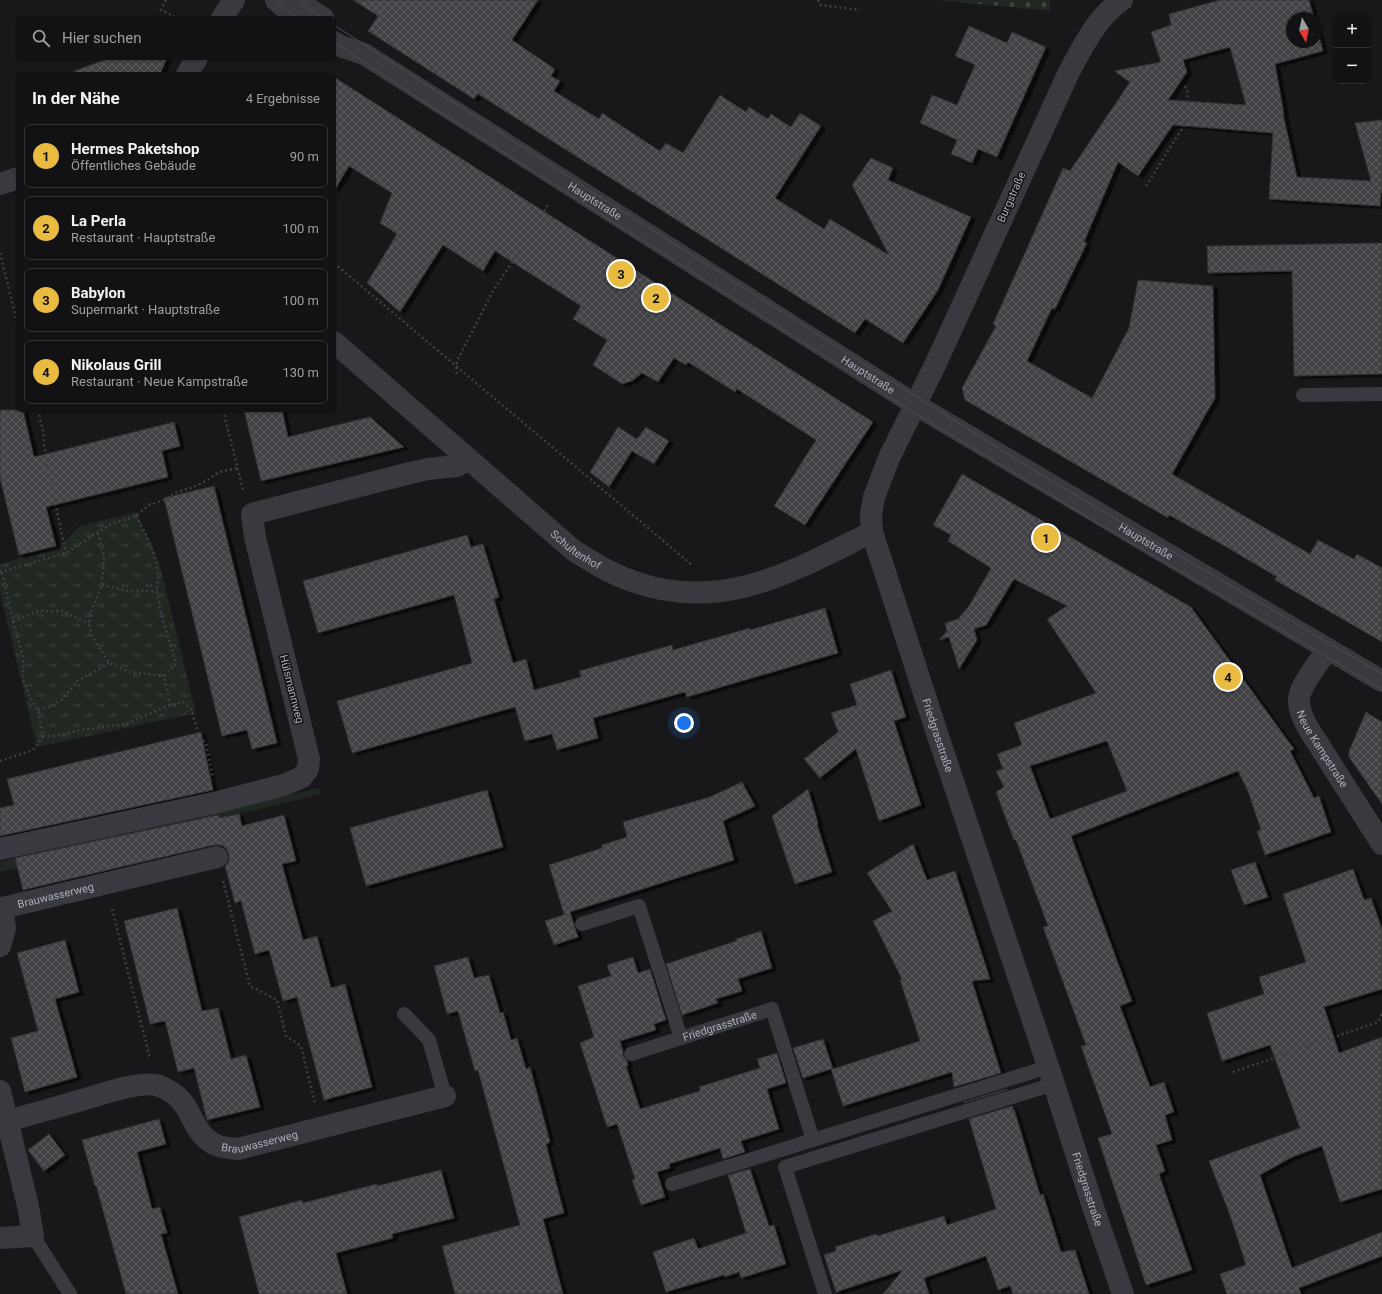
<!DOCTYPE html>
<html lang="de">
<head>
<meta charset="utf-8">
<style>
	:root { --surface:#121214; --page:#1f2022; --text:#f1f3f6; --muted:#9c9ea0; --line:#313234; --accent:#e9bb41 }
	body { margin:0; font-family:Roboto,sans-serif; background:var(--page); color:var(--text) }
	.controls { position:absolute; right:12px; top:12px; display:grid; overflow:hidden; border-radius:6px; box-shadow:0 1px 3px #0004 }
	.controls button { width:36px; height:36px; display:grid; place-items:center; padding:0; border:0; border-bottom:1px solid var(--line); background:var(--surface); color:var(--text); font:20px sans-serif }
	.compass { position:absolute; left:1286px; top:12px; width:36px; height:36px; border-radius:50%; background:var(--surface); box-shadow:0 1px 3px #0004; rotate:171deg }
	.you { position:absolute; left:684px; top:723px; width:14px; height:14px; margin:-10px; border:3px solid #fff; border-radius:50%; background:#1a73e8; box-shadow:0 0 0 6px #1a73e833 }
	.badge { display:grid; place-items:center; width:26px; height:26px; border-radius:50%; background:var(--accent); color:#111; font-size:13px; font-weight:700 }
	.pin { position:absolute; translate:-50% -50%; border:2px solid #fff; box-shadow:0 1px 4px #0006 }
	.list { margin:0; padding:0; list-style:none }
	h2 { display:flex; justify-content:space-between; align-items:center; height:52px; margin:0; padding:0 16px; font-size:17px }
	h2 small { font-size:13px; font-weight:400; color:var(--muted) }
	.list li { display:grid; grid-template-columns:26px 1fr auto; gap:12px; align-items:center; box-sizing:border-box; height:64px; margin:0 8px 8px; padding:0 8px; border:1px solid var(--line); border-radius:6px }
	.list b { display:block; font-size:15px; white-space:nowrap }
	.list p { margin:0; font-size:13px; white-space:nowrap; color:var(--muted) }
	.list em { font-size:13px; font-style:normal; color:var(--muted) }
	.icon { flex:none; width:22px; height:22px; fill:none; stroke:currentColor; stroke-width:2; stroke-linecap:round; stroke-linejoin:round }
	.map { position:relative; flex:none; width:1382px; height:1294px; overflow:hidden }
	.search { position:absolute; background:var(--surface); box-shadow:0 1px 3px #0004; left:16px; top:16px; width:320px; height:44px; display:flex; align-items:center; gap:10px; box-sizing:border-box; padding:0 14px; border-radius:6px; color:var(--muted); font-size:15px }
	.panel { position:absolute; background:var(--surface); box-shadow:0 1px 3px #0004; left:16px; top:72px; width:320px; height:340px; border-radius:6px }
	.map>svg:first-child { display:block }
	.green { fill:#202821 }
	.cemetery { fill:url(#cemetery-stones) }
	.park { fill:url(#park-tufts) }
	.building { fill:url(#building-cross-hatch); stroke:#323236; fill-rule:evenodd; filter:url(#shadow) }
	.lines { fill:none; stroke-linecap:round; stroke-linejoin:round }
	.path { stroke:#3f4046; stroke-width:2.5; stroke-dasharray:2 3; stroke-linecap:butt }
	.service { stroke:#393a3f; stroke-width:14 }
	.minor { stroke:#393a3f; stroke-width:22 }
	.tertiary { stroke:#393a3f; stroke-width:22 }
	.tram { stroke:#4c4d53; stroke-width:1 }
	.labels { text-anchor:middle; stroke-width:3; stroke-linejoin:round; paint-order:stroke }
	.street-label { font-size:11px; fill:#abaeb9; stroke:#131315 }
</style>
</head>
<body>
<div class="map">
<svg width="1382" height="1294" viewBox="0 0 1382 1294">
	<defs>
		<pattern id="cemetery-stones" width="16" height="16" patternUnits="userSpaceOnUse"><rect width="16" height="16" fill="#202821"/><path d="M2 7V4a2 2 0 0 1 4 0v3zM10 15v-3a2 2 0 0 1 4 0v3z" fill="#3e453f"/></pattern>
		<pattern id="park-tufts" width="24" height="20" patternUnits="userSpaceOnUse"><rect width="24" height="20" fill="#202821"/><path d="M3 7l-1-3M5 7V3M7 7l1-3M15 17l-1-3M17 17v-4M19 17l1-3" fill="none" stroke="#3e453f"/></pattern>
		<pattern id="building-cross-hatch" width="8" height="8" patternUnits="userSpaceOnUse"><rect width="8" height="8" fill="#424347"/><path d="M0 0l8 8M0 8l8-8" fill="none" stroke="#5b5c5f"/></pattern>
		<filter id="shadow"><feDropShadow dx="4.5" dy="2.5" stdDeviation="0" flood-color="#0009"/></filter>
	</defs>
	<rect width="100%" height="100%" fill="#18181a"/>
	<!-- green -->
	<polygon class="green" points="319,788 321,794 0,872 0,862 278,793 280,797"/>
	<!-- cemetery -->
	<polygon class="cemetery" points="935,0 1050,0 1051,11"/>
	<!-- park -->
	<polygon class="park" points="136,512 159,562 196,713 37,747 0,592 0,564 57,548 80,526"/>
	<!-- building -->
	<g class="building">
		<polygon points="353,0 538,0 512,40 555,69 551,76 560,81 554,91 599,119 602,113 660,151 666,143 683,153 720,95 746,112 749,107 768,119 771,114 791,127 800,113 821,126 775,198 824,229 830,219 889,255 852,185 871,158 893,168 888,180 971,217 938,290 903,343 865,319 855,333 478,94 474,99 368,31 378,16"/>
		<path d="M1220,0h89l5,18h-22v24h24v-18l7,27 -48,13 9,50h-1l14,63 74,4 -16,-58 27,-3v73h-1l-1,13 -111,-7 4,-66 -100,-8 -35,51 -20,-14 -34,80 3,1 -32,66 -3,-1 -25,53 65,37 37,-70 9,-48 75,6 2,112 -43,76 138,80 8,-14 36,19 3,-5 25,14v74l-107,-62 2,-3 -54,-32 -54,-30 -1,3 -203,-118 -3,-12 34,-62 -3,-2 70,-156 7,3 60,-89 -16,-11 47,-9 -10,-30 20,-7 -2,-11zM1230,47l16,58 -78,-5 19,-28 -4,-12z"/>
		<polygon points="969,26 1007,43 1012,32 1046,47 997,157 978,149 972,163 951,154 957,140 920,123 932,95 957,105 975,65 955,56"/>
		<polygon points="110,58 167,58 160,74 74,74 74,71"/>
		<polygon points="334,77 873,422 805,525 774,506 816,440 737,389 735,392 688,362 686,365 674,358 658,382 642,373 632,381 622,384 593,365 607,340 573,319 581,306 495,251 483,271 443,245 400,312 367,283 397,234 380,223 392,193 349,166 334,191"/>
		<polygon points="1382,243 1382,374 1294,376 1292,271 1208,273 1207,246"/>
		<polygon points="0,410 23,410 34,457 174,422 180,446 162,451 168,477 46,507 56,546 19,555 0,478"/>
		<polygon points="244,410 282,410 288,437 370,417 404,447 261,481"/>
		<polygon points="618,427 637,439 646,427 669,441 654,464 632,451 609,487 590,472"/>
		<path d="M962,474l229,133 103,142 -4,2 24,47 5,-2 12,36 -66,23 -8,-24 4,-1 -13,-39 -10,-20 -167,65 61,165 -12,5 30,81 14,-5 10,30 -9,3 7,25 -16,5 9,26 -6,3 33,96 -46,15 -48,-147 14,-4 -31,-88 5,-1 -43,-118 5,-1 -32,-86h-2l-18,-48 8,-5 -8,-16 7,-2 -6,-15 25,-9 -8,-22 82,-30 -49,-74 20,-13 -53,-27 -28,46 -12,4 3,11 -18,29 -10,-32 -10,3 8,-9 -2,-8 13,-4 11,-13 22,-38 -43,-27 3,-6 -18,-10zM1107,741l20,50 -77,28 -20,-53z"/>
		<polygon points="214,486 277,743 252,749 247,730 222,736 164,498"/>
		<polygon points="467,535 471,547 483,544 499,597 494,599 513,663 526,659 534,690 581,677 579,671 672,645 673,650 750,628 750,630 825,608 838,653 687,697 685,692 593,718 598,738 557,750 552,734 525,741 515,707 352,753 337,701 472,663 465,635 454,595 318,633 303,581"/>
		<polygon points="891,670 906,717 894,721 921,805 879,821 856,749 820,778 804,759 838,732 831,713 857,705 850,684"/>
		<polygon points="1366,712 1382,722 1382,804 1349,757 1349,751"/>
		<polygon points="201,732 213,790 0,836 0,808 14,805 7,779"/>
		<polygon points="742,782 755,806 723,821 734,860 570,912 578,937 554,945 545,921 566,914 564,914 549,865 602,848 602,845 627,837 623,822 710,797"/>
		<polygon points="808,789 818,823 817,824 832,872 795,884 772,816"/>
		<polygon points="487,790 503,847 366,886 350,828"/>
		<polygon points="239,814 242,826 284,815 296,861 282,864 303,940 317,936 331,988 345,984 372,1087 324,1100 297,997 283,1001 269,950 255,954 241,901 235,903 225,866 229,861 229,854 226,848 221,845 214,845 23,890 15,858 218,815 219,818"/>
		<polygon points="913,844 927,880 955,871 990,979 972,981 1001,1073 954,1087 952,1072 843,1106 831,1069 803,1078 793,1048 823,1039 833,1069 920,1041 900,980 902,979 873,921 892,911 867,873"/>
		<polygon points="1255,862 1268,897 1244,905 1231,870"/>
		<polygon points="1353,869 1364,900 1371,898 1382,929 1382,989 1324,1007 1339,1053 1382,1037 1382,1189 1340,1202 1322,1146 1292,1157 1260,1175 1292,1268 1382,1232 1382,1256 1299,1288 1301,1294 1227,1294 1220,1274 1246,1265 1230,1215 1209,1161 1300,1128 1270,1045 1222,1061 1207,1013 1264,994 1259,977 1306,962 1283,894"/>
		<polygon points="177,908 202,1011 218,1008 231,1059 246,1055 260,1107 207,1120 194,1068 178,1072 165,1021 150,1024 124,921"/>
		<polygon points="761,931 772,968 738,979 742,991 716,999 718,1003 682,1015 666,964 736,941 736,939"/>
		<polygon points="65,940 79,992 55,999 77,1077 25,1092 11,1038 38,1031 17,953"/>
		<polygon points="468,957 474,978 489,975 500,1013 503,1012 511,1040 517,1038 526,1069 530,1067 550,1142 546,1144 564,1213 543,1219 563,1294 455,1294 442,1246 520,1225 478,1070 475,1071 458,1011 447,1014 434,966"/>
		<polygon points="633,957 638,973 650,969 666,1020 654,1024 656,1030 620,1041 623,1051 623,1056 627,1061 628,1066 626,1066 640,1109 700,1091 699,1087 760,1068 757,1059 777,1053 786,1083 767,1089 779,1129 741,1141 745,1152 723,1159 720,1148 669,1164 670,1168 657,1172 665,1197 641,1205 632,1180 635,1179 617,1124 607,1127 580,1043 594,1037 578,986 611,976 607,965"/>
		<polygon points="1006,1089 1007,1090 964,1103 964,1102"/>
		<polygon points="1012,1106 1013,1110 1014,1109 1040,1195 1043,1194 1061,1252 1075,1250 1089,1294 1013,1294 1010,1286 998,1290 986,1256 924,1278 929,1294 883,1294 903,1270 836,1292 824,1255 836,1251 835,1247 876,1234 877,1236 944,1216 947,1225 996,1209 969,1119"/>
		<polygon points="159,1119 166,1144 137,1152 152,1209 160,1207 167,1233 161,1234 178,1294 126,1294 96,1185 95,1186 82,1140"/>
		<polygon points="49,1134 65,1155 44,1171 28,1150"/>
		<polygon points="750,1169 769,1226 774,1225 786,1264 741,1278 739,1272 725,1277 724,1275 666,1292 653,1252 694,1238 698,1249 746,1233 728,1175"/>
		<polygon points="441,1170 454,1218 392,1234 393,1238 336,1253 347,1294 259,1294 239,1217 302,1200 303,1203 377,1184 377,1186"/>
	</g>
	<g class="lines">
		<!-- path -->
		<g class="path">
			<polyline points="166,0 161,10 177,18"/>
			<polyline points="818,0 820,5 860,10"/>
			<polyline points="1146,186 1185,124 1188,93 1185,86"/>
			<polyline points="544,211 549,203"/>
			<polyline points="0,253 18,326"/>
			<polyline points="334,263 692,565"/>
			<polyline points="457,374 456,366 458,359 493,291 520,250"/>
			<polyline points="38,410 43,431 46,460 66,553"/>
			<polyline points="223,410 243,490"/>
			<path d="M136,516c10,18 21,39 22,61 0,5 -2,10 -1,15 3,24 13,48 19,72l-12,12 6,29"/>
			<polyline points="98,533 104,557 102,585 90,614 89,624 93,638 109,663 130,672 164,676"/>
			<polyline points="0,572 66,553 109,525 136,516 149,505 167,499 174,493 191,488 206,481 219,472 238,468"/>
			<polyline points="102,585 127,591 157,591"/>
			<polyline points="13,621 39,611 63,611 89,624"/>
			<polyline points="38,710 49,707 63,699 77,681 98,670 109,663"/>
			<polyline points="43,736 54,736 81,730 126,724 170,705 183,702 191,709 199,736 206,743 213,778"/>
			<polyline points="0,761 33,750 43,736 38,710 30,698 23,679 23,657 13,621 2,572"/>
			<polyline points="223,881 250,986 277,1000 286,1036 301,1046 315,1104"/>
			<polyline points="112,909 150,1058"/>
			<polyline points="1233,1072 1378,1022 1382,1013"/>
		</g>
		<!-- service -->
		<g class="service">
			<polyline points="1303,395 1382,394"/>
			<path id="s1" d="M582,924l57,-18 42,132 91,-29 41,131 235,-73"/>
			<polyline points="404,1014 429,1040 445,1096"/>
			<polyline points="631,1054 681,1038"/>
			<polyline points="672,1184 813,1140"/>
			<polyline points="33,1236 70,1294"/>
			<polyline points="825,1294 785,1167 1054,1084"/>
		</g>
		<!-- minor -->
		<g class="minor">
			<path id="s2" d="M1122,0c-25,17 -39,46 -53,72l-133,291 -47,95 -15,39 -3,17 1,18 63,195 119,357 39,123 30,87"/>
			<polyline points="222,18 234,0"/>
			<polyline points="187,74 197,58"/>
			<polyline points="0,184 18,178"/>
			<path id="s3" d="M334,342l239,208c19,12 38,24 59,31 90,33 161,-10 240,-49"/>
			<path id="s4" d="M1328,649c-8,12 -27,35 -29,49 -1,10 4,21 9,30l74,116"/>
			<polyline points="0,849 218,802 284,785 302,777 308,769 309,759 255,537 252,514 406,474 428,469 457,466 468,459"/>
			<path id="s5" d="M0,946l5,-18 -3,-20 215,-51"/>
			<polyline points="0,1091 28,1206 33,1236 0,1238"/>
			<path id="s6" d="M8,1121c23,-7 47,-13 70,-20 19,-5 64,-22 81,-15 11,4 22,12 28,23 8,14 12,27 27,35 7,4 16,4 24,5l207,-53"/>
		</g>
		<!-- tertiary -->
		<g class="tertiary">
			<polyline points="276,0 296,18"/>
			<polyline points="302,0 309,9 323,18"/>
			<path id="s7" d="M334,42l6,4 24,8 552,351 466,276"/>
		</g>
		<!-- tram -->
		<g class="tram">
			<polyline points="276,0 296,18"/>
			<polyline points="300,0 309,9 323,18"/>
			<polyline points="334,25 586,188 866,365 1040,474 1382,674"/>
			<polyline points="334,42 415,96 913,412 1091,519 1382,689"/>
		</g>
	</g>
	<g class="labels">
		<!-- street labels -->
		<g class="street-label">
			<text transform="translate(1011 197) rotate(-66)" y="4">Burgstraße</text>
			<text dy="4" stroke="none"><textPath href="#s7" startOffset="306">Hauptstraße</textPath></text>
			<text dy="4" stroke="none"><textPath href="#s7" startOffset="630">Hauptstraße</textPath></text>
			<text dy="4" stroke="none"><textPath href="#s7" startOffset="954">Hauptstraße</textPath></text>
			<text dy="4" stroke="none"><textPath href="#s3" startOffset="319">Schultenhof</textPath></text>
			<text transform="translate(292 689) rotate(76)" y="4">Hülsmannweg</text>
			<text dy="4" stroke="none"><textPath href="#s2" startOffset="807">Friedgrasstraße</textPath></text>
			<text dy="4" stroke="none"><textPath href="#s4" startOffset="114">Neue Kampstraße</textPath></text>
			<text dy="4" stroke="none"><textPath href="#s5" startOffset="94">Brauwasserweg</textPath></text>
			<text dy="4" stroke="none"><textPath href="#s1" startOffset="239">Friedgrasstraße</textPath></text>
			<text dy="4" stroke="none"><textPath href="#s6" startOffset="285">Brauwasserweg</textPath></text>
			<text dy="4" stroke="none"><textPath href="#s2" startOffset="1285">Friedgrasstraße</textPath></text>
		</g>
	</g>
</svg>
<div class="controls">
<button>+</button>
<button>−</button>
</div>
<svg class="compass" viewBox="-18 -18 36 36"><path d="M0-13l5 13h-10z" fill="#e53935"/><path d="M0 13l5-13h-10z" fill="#9c9ea0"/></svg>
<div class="you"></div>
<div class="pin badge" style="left:1046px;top:538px">1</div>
<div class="pin badge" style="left:656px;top:298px">2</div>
<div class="pin badge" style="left:621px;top:274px">3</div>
<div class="pin badge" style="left:1228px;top:677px">4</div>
<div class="search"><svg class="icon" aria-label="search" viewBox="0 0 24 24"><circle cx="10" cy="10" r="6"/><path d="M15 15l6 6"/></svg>Hier suchen</div>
<section class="panel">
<h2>In der Nähe<small>4 Ergebnisse</small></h2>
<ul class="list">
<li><span class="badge">1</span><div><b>Hermes Paketshop</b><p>Öffentliches Gebäude</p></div><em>90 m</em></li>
<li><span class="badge">2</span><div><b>La Perla</b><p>Restaurant · Hauptstraße</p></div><em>100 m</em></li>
<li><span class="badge">3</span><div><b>Babylon</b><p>Supermarkt · Hauptstraße</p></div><em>100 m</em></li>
<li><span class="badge">4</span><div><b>Nikolaus Grill</b><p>Restaurant · Neue Kampstraße</p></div><em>130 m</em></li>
</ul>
</section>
</div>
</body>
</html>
